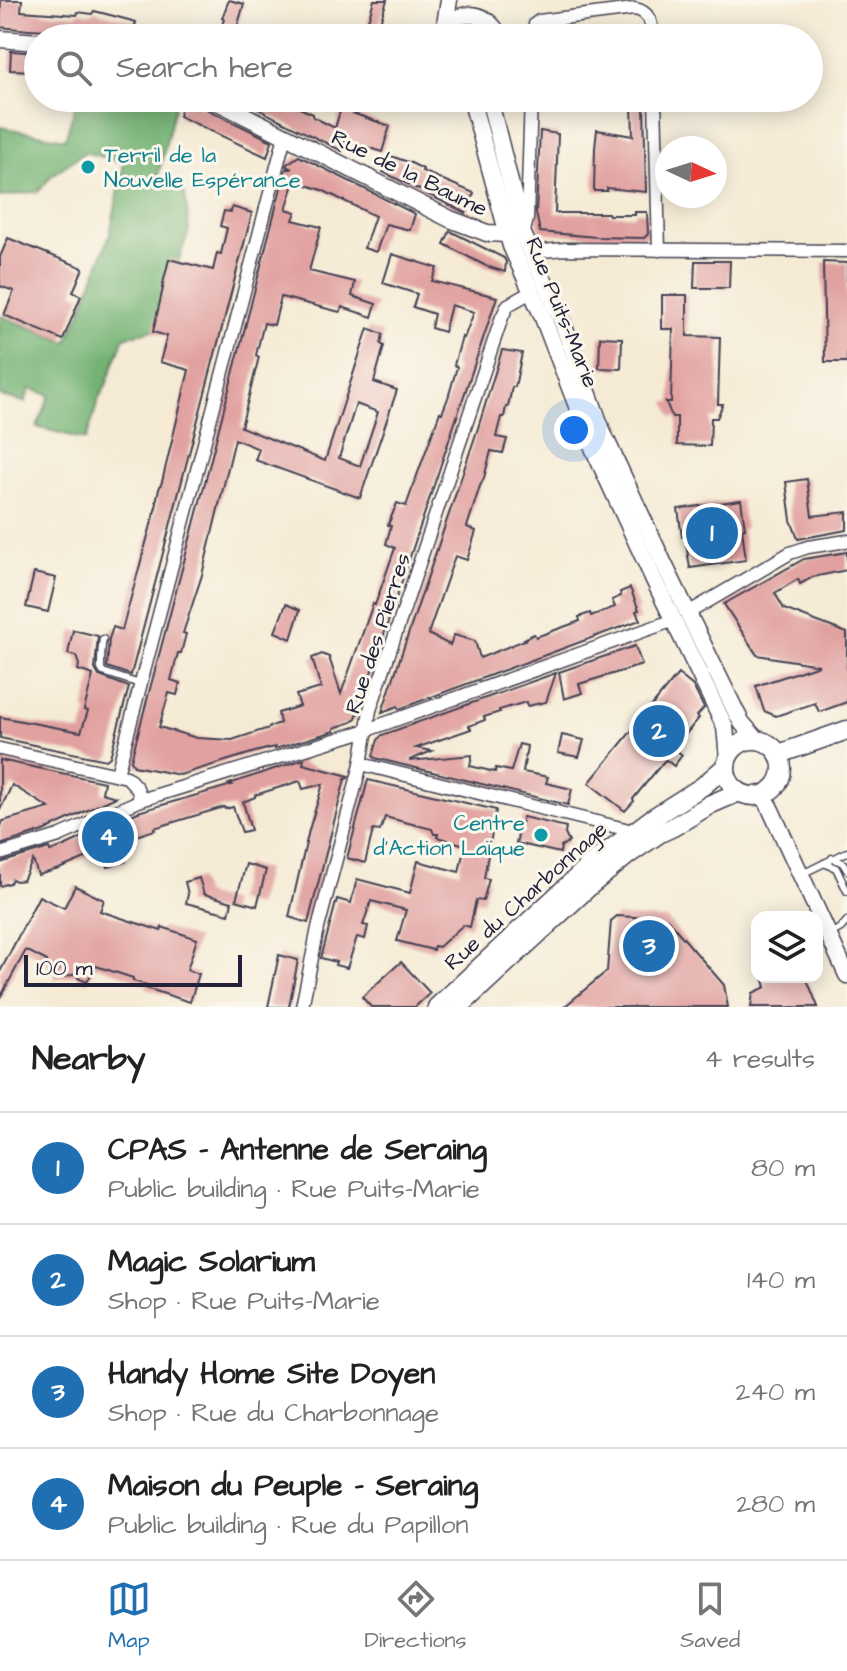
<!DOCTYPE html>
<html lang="en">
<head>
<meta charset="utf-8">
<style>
	:root { --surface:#fff; --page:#f2f2f2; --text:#222; --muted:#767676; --line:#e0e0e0; --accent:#1f6fb2 }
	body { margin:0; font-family:"Architects Daughter",sans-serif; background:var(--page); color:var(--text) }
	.controls { position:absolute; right:24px; bottom:24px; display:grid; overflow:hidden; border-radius:16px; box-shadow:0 4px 20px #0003 }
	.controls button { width:72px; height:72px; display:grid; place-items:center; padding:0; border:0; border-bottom:2px solid var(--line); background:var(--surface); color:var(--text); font:40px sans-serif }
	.compass { position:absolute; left:655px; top:136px; width:72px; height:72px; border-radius:50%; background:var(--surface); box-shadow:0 4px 20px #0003; rotate:94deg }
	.scale { position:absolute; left:24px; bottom:20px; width:218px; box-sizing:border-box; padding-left:8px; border:4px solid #22223b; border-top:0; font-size:22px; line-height:28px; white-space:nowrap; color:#22223b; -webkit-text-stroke:6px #fbf7ec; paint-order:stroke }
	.you { position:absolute; left:574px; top:430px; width:28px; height:28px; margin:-20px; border:6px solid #fff; border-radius:50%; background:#1a73e8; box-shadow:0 0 0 12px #1a73e833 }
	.badge { display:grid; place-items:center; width:52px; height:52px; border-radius:50%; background:var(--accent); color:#fff; font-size:26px; font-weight:700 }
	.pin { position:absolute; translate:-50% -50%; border:4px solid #fff; box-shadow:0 2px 8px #0006 }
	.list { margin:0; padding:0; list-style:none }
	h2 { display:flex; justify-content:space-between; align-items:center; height:104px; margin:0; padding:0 32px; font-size:34px }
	h2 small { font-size:26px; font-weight:400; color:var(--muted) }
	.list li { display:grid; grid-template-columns:52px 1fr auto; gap:24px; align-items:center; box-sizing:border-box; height:112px; padding:0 32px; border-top:2px solid var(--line) }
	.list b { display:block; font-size:30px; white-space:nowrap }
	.list p { margin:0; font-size:26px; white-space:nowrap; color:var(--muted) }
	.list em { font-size:26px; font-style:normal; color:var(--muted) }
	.icon { flex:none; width:44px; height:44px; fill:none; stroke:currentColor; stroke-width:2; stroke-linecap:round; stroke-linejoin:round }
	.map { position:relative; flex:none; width:847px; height:1007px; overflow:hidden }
	.search { position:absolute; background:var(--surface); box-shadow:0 4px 20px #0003; left:24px; right:24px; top:24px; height:88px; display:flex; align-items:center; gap:20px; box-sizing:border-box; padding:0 28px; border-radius:44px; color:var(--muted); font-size:30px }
	.sheet { height:552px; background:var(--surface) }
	nav { display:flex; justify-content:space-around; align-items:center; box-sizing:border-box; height:112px; border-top:2px solid var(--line); background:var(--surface); font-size:22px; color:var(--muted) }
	nav a { display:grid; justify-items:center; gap:4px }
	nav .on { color:var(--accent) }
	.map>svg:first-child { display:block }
	.forest { fill:#73b273; stroke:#4a6a57; stroke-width:2 }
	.building { fill:#e1a1a0; fill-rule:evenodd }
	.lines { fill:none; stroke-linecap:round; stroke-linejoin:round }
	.service-casing { stroke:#424052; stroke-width:9 }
	.minor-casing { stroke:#424052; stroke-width:15 }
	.tertiary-casing { stroke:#424052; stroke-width:19 }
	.secondary-casing { stroke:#424052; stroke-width:21 }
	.service { stroke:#fff; stroke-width:6 }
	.minor { stroke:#fff; stroke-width:12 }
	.tertiary { stroke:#fff; stroke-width:16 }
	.secondary { stroke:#fff; stroke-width:18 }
	.culture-dot { fill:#0f9aa8; stroke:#fbf7ec; stroke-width:3 }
	.labels { text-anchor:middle; stroke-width:6; stroke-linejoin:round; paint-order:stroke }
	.culture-label { font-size:22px; fill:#0d838f; stroke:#fbf7ec; text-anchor:start }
	.street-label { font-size:22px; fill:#22223b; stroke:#fbf7ec }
</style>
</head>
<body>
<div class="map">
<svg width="847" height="1007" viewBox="0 0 847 1007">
	<rect width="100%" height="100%" fill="#fbf7ec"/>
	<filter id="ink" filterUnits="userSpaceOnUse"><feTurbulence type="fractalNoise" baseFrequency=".0125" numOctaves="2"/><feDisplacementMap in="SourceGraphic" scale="16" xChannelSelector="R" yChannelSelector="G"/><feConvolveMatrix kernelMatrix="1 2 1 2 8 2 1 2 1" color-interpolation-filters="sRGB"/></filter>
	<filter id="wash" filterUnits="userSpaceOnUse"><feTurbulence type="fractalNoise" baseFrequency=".006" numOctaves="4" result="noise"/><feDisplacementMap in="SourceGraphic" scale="32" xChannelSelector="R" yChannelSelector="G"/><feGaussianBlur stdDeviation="1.8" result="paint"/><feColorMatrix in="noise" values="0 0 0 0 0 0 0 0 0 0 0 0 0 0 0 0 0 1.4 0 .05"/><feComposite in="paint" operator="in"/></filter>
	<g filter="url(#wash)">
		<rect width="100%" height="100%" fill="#f5ebd5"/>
		<!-- forest -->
		<polygon class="forest" points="78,98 177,98 158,176 185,193 189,231 154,330 124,337 105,388 99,398 86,440 37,427 50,395 30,389 25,402 0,396 0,316 67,342 79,317 110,234 124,163 85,152 52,175 39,191 0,197 0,127 65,139"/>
		<g id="blocks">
			<!-- building -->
			<g class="building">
				<polygon points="1,0 22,0 21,11 77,15 78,12 92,14 94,11 110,15 136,22 132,38 117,38 105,33 29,29 29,30 0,27"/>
				<polygon points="229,0 244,4 234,38 218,38 224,19 222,18"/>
				<polygon points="374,0 387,0 375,38 363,38"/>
				<polygon points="11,51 36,53 34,71 10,70"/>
				<polygon points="184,98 272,141 267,157 179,116"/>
				<polygon points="236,98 285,98 284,101 313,114 313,117 335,128 344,98 357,98 352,113 390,126 382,152 345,140 342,151"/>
				<polygon points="632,105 644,105 646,192 607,188 607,191 594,191 595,148 597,130 633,136"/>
				<polygon points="540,131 558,134 555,213 608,213 609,215 635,215 635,212 647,212 648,234 644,238 596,237 540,232 536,213"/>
				<polygon points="388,155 411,163 423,169 422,171 474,193 466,213 383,172"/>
				<path d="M299,156l116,58 -5,16 -24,-6 -10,28 -12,-4 11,-32 -53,-26 -27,-9 -9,28 10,3 -3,8 28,7 -12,44 46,11 -3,14 24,8 -4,13 -30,-10 -2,5 -59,-15 -7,28 -10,-2 -8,32 3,2 -18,70 84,34 43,-133 15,6 -2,10 3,2 -10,36 23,8 -37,108 -105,-38 4,-11 -24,-10 -33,136 -19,58 3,1 -5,19h-3l-7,27 9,3 -3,12 -8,-2 -10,34 38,11 35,2 37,-12v-1l11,-4 -2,-10 22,-7 -4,-11 25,-7 -9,-30 10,-4 7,3 12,37 32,-90 2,1 20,-57 -9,-4 5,-18 -3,-1 9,-22 9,3 34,-94 2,1 6,-15 9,-31 -3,-2 8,-28 2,1 10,-26 -23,-7 -7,27 -13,-4 3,-14 -21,-7 4,-13 -34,-11 9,-29 45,14 -5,13 65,16 -141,421 -4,4 -18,6v3l-59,18v-2l-20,5 -75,23 -46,-9 -3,-6 71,-266 82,-318 2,-7h6l-6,-3 1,-2zM356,404l22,8 -18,54 -21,-8z"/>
				<polygon points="232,207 252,213 131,675 107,667 109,639 113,627 122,630 157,503 156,502 159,489 162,482 189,370 160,362 167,336 153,332 163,288 162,288 169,259 213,270 217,253 221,254 227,228 220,226 224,211 231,212"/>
				<polygon points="450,231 504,258 506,262 505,272 486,266 444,244"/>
				<polygon points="8,238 83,268 73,292 81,296 63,340 4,315 14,291 0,286 0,257"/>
				<polygon points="695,261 730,261 729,288 694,288"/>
				<polygon points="823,262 847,263 847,362 825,362"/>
				<polygon points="662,295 687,295 687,336 720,337 718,404 723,404 717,418 711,418 710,446 677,445 677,417 672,417 666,402 671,402 673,329 662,329"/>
				<polygon points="600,337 622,338 621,369 599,368"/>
				<polygon points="502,350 522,353 515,387 512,387 508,407 506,407 504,417 501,417 496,437 507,439 503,453 491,451 484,478 480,486 467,527 476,531 467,560 455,556 428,634 450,645 454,635 475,641 480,658 525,640 524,639 534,634 536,637 580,621 579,617 590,613 591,616 615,607 612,600 621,596 620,592 630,588 639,610 636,611 640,620 399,709 398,706 382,712 478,428"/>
				<polygon points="807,479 812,516 847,512 847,530 798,539 791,520 786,482"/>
				<polygon points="741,500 745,528 742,529 746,560 690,568 685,537 682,537 678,509"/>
				<polygon points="847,552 847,570 813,577 800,584 798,579 775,593 784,609 847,633 847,702 819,712 815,703 776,716 764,711 756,686 819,665 757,655 724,604 804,559"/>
				<polygon points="34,573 56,578 48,612 26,607"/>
				<polygon points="286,604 300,610 291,639 275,632"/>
				<polygon points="73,630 98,636 95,669 99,676 129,687 110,757 106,760 0,738 0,717 81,732 88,711 84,710 93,675 78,670 79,665 76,656 68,654"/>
				<polygon points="635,646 642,665 579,684 582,693 564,699 559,672"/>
				<polygon points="556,673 546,702 527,706 526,702 499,710 500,712 484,717 485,720 469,726 471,729 416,748 432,751 410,760 410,761 472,755 470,766 495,772 496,768 511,771 519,744 527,746 523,772 548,777 546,783 572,789 568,805 375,758 373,756 378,740 382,735"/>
				<polygon points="678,674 693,686 704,708 697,716 699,718 675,747 675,749 682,755 674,766 666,760 664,761 633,799 634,801 625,811 589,783"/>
				<polygon points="562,735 584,740 579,757 558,753"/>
				<polygon points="304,759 303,764 349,776 348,778 345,779 308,923 289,917 309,830 323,784 303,789 300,781 255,795 255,797 243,802 251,830 242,832 233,807 225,809 224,807 154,828 155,830 120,841 126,861 108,867 102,851 59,869 38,875 33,860 23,880 16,881 12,879 10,883 0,886 0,863 49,848 50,851 62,847 138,812 232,785 229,784"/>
				<polygon points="0,760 104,782 102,793 116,797 43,831 0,845 0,829 3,821 49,808 12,785 0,810"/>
				<polygon points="368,780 496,810 484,878 489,879 483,901 476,900 470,927 463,925 439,947 434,946 433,950 397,941 406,910 371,901 363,925 368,926 365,939 357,937 347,968 335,965 336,962 321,958 337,899 351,903 357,879 410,893 418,861 459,872 465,845 437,837 438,834 434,834 432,829 385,817 380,831 373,830 365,863 347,858"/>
				<polygon points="523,817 566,827 565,834 569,842 561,846 560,853 516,843 518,836 513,828 521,823"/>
				<polygon points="246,864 266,870 257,906 236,900"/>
				<polygon points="199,878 204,894 232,902 229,914 186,903 188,894 185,882"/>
				<polygon points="75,886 104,900 100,911 161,931 162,927 197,939 187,970 199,974 190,1002 146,988 147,985 133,981 133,978 96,966 87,982 78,978 77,974 54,979 61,965 48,968 47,961 26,950 0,998 0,972 39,896 64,908"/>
				<polygon points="617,916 667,919 724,985 728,1007 564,1007 607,971 611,921"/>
				<polygon points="279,955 298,960 289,1007 268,1007"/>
				<polygon points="401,962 430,993 415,1007 371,1007 362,997"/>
				<polygon points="763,977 806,977 818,1007 751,1007 753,993 766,987"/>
			</g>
		</g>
	</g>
	<g filter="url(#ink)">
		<use href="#blocks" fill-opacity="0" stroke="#424052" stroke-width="2"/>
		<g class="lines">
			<defs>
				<g id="service">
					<polyline points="500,30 527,38"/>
					<path d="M103,639c-2,8 -2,21 -2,30l2,3 37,12"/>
					<polyline points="832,858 843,863 847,870"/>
					<polyline points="824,863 836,868 847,891"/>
					<polyline points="804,873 847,852"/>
					<polyline points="828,935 841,928 847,921"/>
				</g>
				<g id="minor">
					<path d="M533,38l2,-14 4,-3 95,-12c16,2 18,15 19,29"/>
					<polyline points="655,98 659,250"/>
					<polyline points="524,231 527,219 531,98"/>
					<polyline points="531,252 565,249 847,251"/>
					<polyline points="688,613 790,553 808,547 847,541"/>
					<polyline points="0,749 127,777 137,788 141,800"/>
					<polyline points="361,764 633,831"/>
					<polyline points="117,774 285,136"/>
					<polyline points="0,854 59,836 141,800 367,730 674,620"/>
					<polyline points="302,1007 318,928 361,764 370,710 502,317 508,305 531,292"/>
				</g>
				<g id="tertiary">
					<polyline points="445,24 449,0"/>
					<path d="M438,38c13,-30 49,-31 62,0"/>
					<polyline points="0,39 38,42"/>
					<polyline points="210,98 450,219 487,233 507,234"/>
					<polyline points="471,98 511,246 542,315 594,450 654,580 725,727 728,758"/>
					<polyline points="489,98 523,234 562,321 603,433 663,562 736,712 742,723 757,740"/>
					<polyline points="764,795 847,975"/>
				</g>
				<g id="secondary">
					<circle cx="754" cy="768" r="28"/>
					<polyline points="779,754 847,730"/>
					<polyline points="437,1007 592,863 654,817 703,786 726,766"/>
					<polyline points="459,1007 592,884 629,854 660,833 673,827 711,804 739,792"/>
				</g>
			</defs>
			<!-- service casing -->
			<use href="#service" class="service-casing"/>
			<!-- minor casing -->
			<use href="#minor" class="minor-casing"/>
			<!-- tertiary casing -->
			<use href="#tertiary" class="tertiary-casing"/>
			<!-- secondary casing -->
			<use href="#secondary" class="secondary-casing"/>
			<!-- service -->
			<use href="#service" class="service"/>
			<!-- minor -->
			<use href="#minor" class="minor"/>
			<!-- tertiary -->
			<use href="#tertiary" class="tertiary"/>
			<!-- secondary -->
			<use href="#secondary" class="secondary"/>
		</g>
	</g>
	<!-- markers -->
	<g class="culture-dot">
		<circle cx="88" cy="167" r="8"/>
		<circle cx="541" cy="835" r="8"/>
	</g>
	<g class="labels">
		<!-- culture labels -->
		<g class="culture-label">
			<text x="104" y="162">Terril de la<tspan x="104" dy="25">Nouvelle Espérance</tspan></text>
			<text x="525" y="830" text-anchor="end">Centre<tspan x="525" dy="25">d'Action Laïque</tspan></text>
		</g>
		<!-- street labels -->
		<g class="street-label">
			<text transform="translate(410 172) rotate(26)" y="8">Rue de la Baume</text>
			<text transform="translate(563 312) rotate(68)" y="8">Rue Puits-Marie</text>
			<text transform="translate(377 633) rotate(-72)" y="8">Rue des Pierres</text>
			<text transform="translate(525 895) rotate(-42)" y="8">Rue du Charbonnage</text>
		</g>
	</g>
</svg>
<div class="controls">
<button><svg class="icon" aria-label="layers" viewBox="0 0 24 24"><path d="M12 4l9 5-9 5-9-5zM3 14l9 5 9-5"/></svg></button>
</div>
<svg class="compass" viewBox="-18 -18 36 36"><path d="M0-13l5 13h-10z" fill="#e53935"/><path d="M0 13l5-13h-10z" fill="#767676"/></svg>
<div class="scale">100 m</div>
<div class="you"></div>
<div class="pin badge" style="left:712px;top:533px">1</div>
<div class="pin badge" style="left:659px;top:731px">2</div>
<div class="pin badge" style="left:649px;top:946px">3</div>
<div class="pin badge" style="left:108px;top:837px">4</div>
<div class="search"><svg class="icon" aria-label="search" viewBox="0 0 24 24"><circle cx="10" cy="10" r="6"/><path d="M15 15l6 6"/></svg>Search here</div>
</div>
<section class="sheet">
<h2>Nearby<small>4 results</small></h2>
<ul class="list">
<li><span class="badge">1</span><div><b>CPAS - Antenne de Seraing</b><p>Public building · Rue Puits-Marie</p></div><em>80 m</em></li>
<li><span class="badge">2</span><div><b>Magic Solarium</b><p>Shop · Rue Puits-Marie</p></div><em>140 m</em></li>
<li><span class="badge">3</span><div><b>Handy Home Site Doyen</b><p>Shop · Rue du Charbonnage</p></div><em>240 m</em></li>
<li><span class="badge">4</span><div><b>Maison du Peuple - Seraing</b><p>Public building · Rue du Papillon</p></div><em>280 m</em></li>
</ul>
</section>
<nav>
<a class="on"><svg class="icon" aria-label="map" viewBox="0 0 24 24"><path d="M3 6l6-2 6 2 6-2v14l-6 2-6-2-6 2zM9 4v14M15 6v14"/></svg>Map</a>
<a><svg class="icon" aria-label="directions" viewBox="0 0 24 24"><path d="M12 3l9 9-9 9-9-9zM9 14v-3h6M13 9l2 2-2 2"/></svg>Directions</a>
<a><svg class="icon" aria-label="saved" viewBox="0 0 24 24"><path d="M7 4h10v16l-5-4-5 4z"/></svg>Saved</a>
</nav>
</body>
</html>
